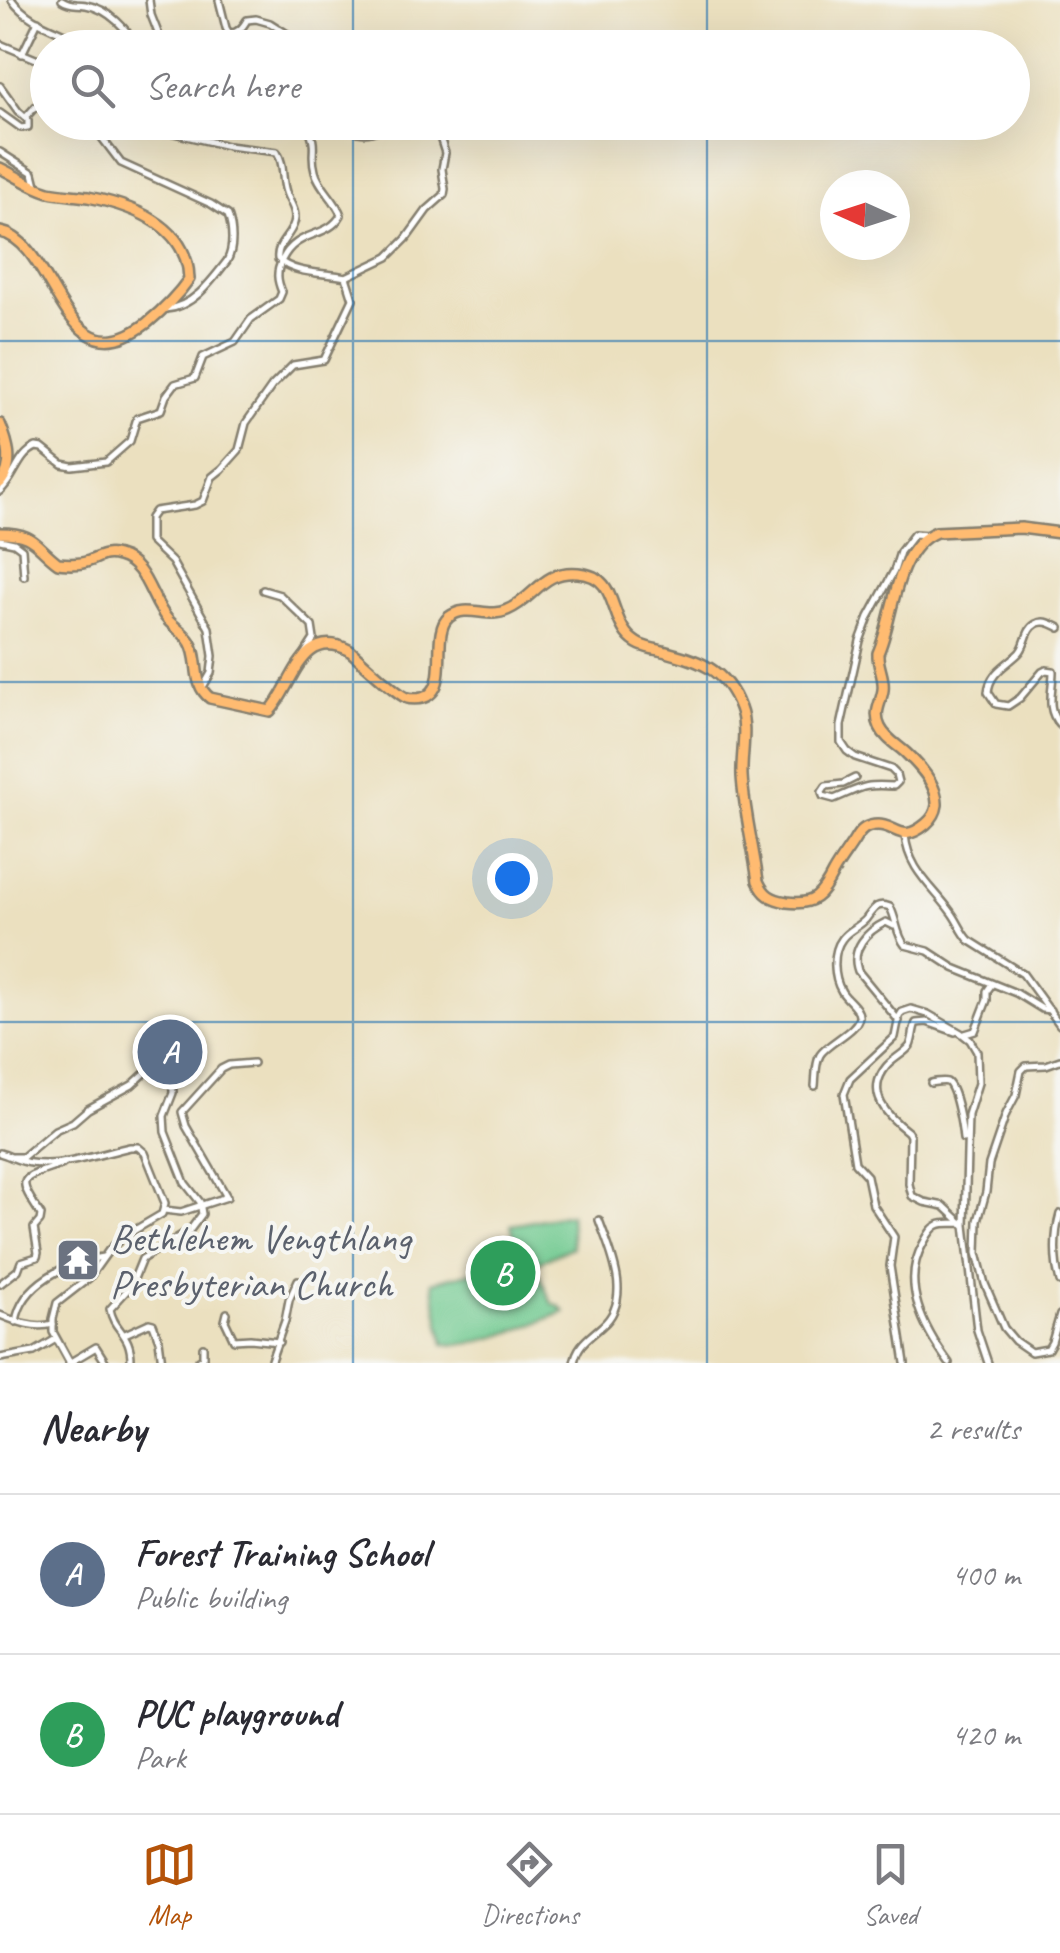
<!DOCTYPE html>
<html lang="en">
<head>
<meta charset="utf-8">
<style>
	:root { --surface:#fff; --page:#f2f2f3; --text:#2b2b33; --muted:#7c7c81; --line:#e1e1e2; --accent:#b45309 }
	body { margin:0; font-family:Caveat,sans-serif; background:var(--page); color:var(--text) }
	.compass { position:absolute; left:820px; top:170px; width:90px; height:90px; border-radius:50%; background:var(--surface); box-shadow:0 10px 40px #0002; rotate:273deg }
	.you { position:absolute; left:512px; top:878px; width:35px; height:35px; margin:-25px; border:8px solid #fff; border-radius:50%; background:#1a73e8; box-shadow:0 0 0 15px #1a73e833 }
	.badge { display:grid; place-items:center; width:65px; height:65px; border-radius:50%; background:var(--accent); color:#fff; font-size:32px; font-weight:700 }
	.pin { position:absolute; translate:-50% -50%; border:5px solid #fff; box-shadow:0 2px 10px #0006 }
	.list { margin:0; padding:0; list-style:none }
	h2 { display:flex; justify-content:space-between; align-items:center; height:130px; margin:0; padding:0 40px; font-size:42px }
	h2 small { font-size:32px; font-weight:400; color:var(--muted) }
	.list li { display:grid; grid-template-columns:65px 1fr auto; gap:30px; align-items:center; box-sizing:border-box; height:160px; padding:0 40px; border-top:2px solid var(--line) }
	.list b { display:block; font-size:38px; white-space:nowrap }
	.list p { margin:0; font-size:32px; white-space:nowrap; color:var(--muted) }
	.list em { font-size:32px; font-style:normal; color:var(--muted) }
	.icon { flex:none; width:55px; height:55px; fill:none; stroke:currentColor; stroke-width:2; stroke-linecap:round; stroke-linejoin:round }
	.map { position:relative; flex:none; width:1060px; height:1363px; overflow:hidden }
	.search { position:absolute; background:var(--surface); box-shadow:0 10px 40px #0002; left:30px; right:30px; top:30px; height:110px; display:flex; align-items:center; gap:25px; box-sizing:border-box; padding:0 35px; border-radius:55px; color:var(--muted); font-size:38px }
	.sheet { height:450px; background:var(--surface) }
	nav { display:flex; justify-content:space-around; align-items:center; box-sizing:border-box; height:140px; border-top:2px solid var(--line); background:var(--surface); font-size:28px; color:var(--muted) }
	nav a { display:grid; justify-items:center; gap:5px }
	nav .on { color:var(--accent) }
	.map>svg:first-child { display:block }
	.green { fill:#70c98f; stroke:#467256; stroke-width:2.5 }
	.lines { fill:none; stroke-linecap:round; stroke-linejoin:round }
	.street-casing { stroke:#847e6e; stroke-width:10 }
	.primary-casing { stroke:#847e6e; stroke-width:14 }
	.street { stroke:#fff; stroke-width:5 }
	.primary { stroke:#ffbb71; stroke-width:9 }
	.grid { fill:none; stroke:#1f6fb2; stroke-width:2.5; stroke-opacity:0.55 }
	.labels { text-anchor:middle; stroke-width:8; stroke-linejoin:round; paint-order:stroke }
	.worship-label { font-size:40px; fill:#5b616d; stroke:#f6f6f2; text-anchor:start }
</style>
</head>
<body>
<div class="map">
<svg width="1060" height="1363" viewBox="0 0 1060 1363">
	<rect width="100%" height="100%" fill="#f6f6f2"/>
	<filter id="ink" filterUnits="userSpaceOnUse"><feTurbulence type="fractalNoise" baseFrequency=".01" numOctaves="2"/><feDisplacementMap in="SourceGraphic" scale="20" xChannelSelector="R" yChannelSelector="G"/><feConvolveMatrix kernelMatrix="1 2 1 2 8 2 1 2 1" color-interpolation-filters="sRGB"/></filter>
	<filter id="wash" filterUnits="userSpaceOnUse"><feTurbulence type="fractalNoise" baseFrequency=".0048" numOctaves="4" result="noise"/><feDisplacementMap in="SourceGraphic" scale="40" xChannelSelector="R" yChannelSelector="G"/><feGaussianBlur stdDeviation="2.25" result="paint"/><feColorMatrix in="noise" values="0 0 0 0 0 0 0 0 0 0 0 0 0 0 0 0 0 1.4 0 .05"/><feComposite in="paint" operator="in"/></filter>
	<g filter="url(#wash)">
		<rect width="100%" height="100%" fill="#ebe0bf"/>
		<!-- green -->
		<path class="green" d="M570,1214l2,33 -38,17 18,39 7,3 6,6c-30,11 -92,38 -121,32l-12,-62 88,-22 -9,-35z"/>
	</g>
	<g filter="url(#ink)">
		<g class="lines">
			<defs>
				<g id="street">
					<path d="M12,0c19,26 53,30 78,48"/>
					<path d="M62,0c9,6 14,3 24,5 24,4 40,24 53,43"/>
					<polyline points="149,0 151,15 162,43 160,48"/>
					<path d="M219,0l7,28 3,5c9,1 14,-6 18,-13l9,-1 14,4 30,19 18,6"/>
					<polyline points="0,44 48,64"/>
					<polyline points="22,54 38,21"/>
					<polyline points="0,86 18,111 28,120 28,127 21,128 0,113"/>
					<polyline points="26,117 48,93"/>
					<path d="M95,122l7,16 19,25 90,41 17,11c5,14 6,33 -1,46 -16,21 -35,47 -62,48"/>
					<path d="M143,122l14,7 71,17 49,6c8,13 4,25 9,40 3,10 12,19 8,31 -4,14 -18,21 -16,36 17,16 46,13 68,18l7,22 -29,61 -31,5 -21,21 -26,37 -7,27 -17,19 -10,8 -9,24 -8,4 -40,6 -5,7v23l22,21 37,66 4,28 -2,17 -8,14"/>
					<path d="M354,122l4,10c27,5 26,-20 58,1l2,-2 1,-9"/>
					<polyline points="0,152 33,173 36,185"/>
					<polyline points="346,277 388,257 406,239 427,210 444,195 445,189 442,169 445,153 435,122"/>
					<path d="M0,491c16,-14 17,-35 36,-44l6,1 20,16 10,2 34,-4 24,-21 7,-23 24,-8 5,-14 9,-12 20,-6 8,-21 32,-15 16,-23 28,-20 3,-7c-5,-12 -6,-20 0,-32 15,-31 46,-21 59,-45 -5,-16 -22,-27 -26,-44 -6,-21 5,-24 -10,-49"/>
					<polyline points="0,540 14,543 22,549 24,576"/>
					<polyline points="263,590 280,595 312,626 314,639 303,656"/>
					<path d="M1060,628c-8,-4 -16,-9 -24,-4 -11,6 -9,21 -17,29 -13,13 -29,19 -31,39l8,12 12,2 12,-8 22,-26 4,-2 7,1c0,19 -8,38 7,54"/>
					<path d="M855,778l-12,6 -17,2 -4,6 1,4 11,3c29,-12 28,-15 60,-13l4,-4 -2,-8 -5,-5 -36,-12 -8,-6 -6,-9v-16l19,-85 9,-24 25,-46 6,-19 14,-18 14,1"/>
					<path d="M905,835c3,34 27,51 46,77 7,9 10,19 18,28l54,34 37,51"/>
					<path d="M894,926l-8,-4c-19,9 -36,27 -28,49l41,50"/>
					<path d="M955,1032l-28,-10 -11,1c-3,6 -3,17 -6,23 -6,8 -18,13 -24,21 -21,26 1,49 22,65l2,4 -1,48 3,12 12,6 20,4 20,19"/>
					<polyline points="965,1034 975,1031 987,1000 987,991 992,984"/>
					<polyline points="1060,1060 1046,1065 1026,1066 1021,1071 1016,1095 1006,1114 989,1164 986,1192 978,1221 977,1253 985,1284 1004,1328 1015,1341 1031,1352 1048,1349 1052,1342 1060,1315"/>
					<path d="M931,1083c2,-1 14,-2 16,-1 9,6 15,46 16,57"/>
					<path d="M815,1086c1,-9 0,-22 5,-31 7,-12 37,-24 39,-38 1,-9 -13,-18 -17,-25 -9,-14 -10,-40 0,-53 6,-9 17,-12 24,-20 8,-11 11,-17 24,-12 7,13 6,27 15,38l23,6 26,17 62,25 26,16 8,1"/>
					<path d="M0,1153c10,3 21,9 31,10 32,5 68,-9 99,-16h8l7,6 20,50 -3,11 -39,23 -14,13 -20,28 -32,25 -4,16v13l17,31"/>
					<path d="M13,1157h10l32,-27 18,-8 15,-13 44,-24 24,-22 7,-2 9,9 1,23 -9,23 1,16 20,51 15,19 2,12 -12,16 -48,29 -11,27 -21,23c4,23 22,23 21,54"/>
					<polyline points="164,1210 181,1212 227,1197 186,1126 182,1112 221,1069 229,1065 253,1063"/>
					<path d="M1060,1214c-6,21 -6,47 0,68"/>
					<path d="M0,1284l18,-14 3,-8 16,-5 1,-4 -4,-25 6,-7 1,-6c-26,-40 -22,-35 22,-51"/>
					<polyline points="227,1313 225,1321 234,1340 250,1339 279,1342"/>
					<path d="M0,1315c17,7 35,14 53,9"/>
					<path d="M16,1322c5,-38 52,-61 87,-65"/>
					<polyline points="125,1334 149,1323 153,1324 159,1340 162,1363"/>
					<polyline points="0,1358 34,1352 56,1339"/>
					<polyline points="69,1363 96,1347 106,1363"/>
					<polyline points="199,1363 199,1360 203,1358 203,1347"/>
					<polyline points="270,1363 285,1321 289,1300 298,1280"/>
					<path d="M574,1363c3,-19 15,-25 28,-37 32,-27 8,-75 -3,-106"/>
					<polyline points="905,1363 890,1266 894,1237 873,1205 867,1176 855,1163 844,1094 850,1079 895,1037 899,1017 902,1012 911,1009 928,1014 961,1033 970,1040 977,1052 978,1083 968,1115 965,1225 977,1330 988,1363"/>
					<path d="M949,1363c-25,-34 -49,-79 -26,-119 4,-7 8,-16 15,-19 6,-3 17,-1 24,-2"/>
				</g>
				<g id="primary">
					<path d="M0,168c17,8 31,19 49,24 13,3 27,3 39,5 46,9 100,29 101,82 -12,17 -25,30 -42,44 -85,65 -91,-82 -147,-91"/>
					<path d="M0,424c8,19 15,42 0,59"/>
					<path d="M0,533c35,0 34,12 58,30 10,1 21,2 31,-2 11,-4 16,-9 29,-5 29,7 32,44 50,64 7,8 17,13 22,22 11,18 1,42 20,56l60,13c23,-24 31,-85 79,-61 11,9 48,45 58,48 3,1 12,1 15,0 31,-8 7,-65 27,-81 18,-14 39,2 58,-7 29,-12 34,-40 71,-37 38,3 31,37 48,60 9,12 19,14 33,17 38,10 66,17 81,58 8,21 1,46 2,68 2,34 11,70 16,105 6,14 13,18 29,21 27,4 35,-7 46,-29 6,-11 14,-21 21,-32 4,-7 8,-13 16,-15 27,-6 28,21 56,-2 6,-5 10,-11 11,-19 1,-19 -18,-40 -31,-52 -9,-8 -21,-15 -26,-26 -7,-15 1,-23 3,-37 2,-13 -6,-24 -5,-37 16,-35 16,-104 58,-121l85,-4 39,5"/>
				</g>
			</defs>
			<!-- street casing -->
			<use href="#street" class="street-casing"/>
			<!-- primary casing -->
			<use href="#primary" class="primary-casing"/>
			<!-- street -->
			<use href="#street" class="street"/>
			<!-- primary -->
			<use href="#primary" class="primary"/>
		</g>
	</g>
	<!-- grid -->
	<path class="grid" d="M353,0v48M707,0v48M353,122v1241M707,122v1241M0,341h1060M0,682h1060M0,1022h1060"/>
	<!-- icons -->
	<defs>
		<symbol id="temple-square" viewBox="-11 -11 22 22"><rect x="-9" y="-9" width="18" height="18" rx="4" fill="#6b7280" stroke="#f6f6f2"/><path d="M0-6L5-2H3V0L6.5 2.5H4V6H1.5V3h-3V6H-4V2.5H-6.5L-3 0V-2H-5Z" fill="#fff"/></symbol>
	</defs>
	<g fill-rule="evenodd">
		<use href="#temple-square" x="53" y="1235" width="50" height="50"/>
	</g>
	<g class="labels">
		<!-- worship labels -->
		<g class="worship-label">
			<text x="110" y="1251">Bethlehem Vengthlang<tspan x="110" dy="46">Presbyterian Church</tspan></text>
		</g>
	</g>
</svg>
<svg class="compass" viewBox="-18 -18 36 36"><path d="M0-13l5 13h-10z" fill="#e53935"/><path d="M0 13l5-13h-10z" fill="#7c7c81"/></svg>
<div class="you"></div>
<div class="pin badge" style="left:170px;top:1052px;background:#5c6f8a">A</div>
<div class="pin badge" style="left:503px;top:1273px;background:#2e9e5b">B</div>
<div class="search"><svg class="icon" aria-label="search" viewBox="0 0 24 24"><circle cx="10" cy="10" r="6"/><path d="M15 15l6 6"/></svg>Search here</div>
</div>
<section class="sheet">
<h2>Nearby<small>2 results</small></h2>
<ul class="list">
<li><span class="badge" style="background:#5c6f8a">A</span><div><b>Forest Training School</b><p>Public building</p></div><em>400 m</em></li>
<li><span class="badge" style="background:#2e9e5b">B</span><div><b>PUC playground</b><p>Park</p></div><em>420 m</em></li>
</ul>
</section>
<nav>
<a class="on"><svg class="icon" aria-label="map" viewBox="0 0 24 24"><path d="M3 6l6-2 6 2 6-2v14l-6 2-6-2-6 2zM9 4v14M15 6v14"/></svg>Map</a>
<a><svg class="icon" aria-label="directions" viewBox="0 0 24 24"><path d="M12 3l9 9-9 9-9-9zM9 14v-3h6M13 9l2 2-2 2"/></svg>Directions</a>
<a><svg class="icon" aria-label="saved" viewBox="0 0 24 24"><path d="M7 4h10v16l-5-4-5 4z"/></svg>Saved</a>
</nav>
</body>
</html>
